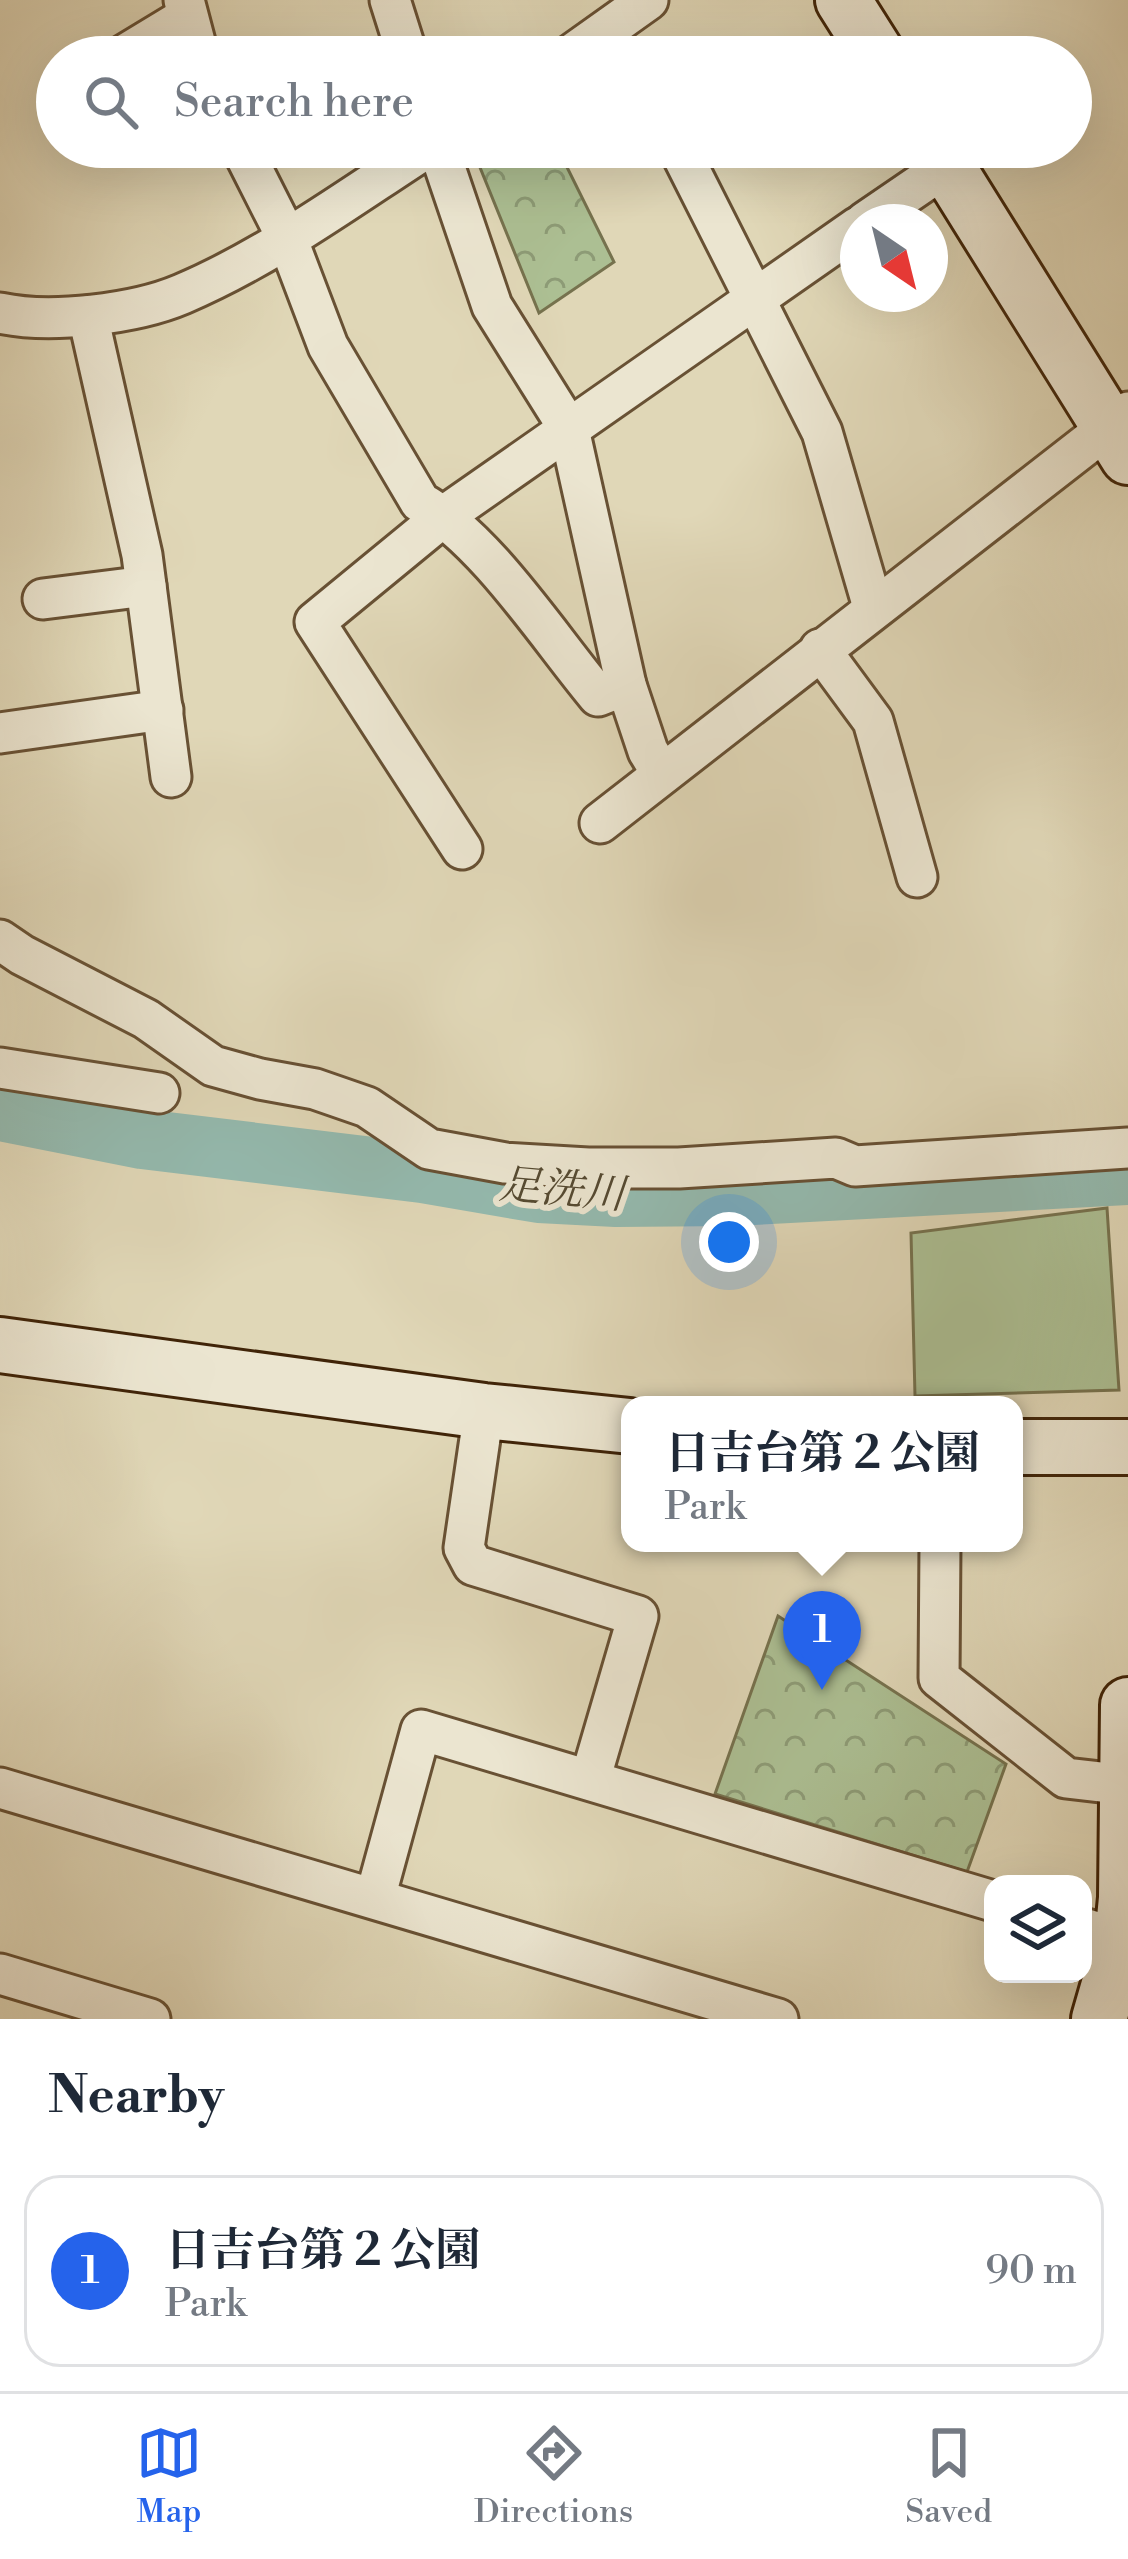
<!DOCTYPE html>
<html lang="en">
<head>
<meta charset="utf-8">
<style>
	:root { --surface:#fff; --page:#f6f6f7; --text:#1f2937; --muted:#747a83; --line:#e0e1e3; --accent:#2563eb }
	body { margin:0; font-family:"Libre Bodoni","Noto Serif JP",serif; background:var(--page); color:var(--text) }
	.controls { position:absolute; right:36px; bottom:36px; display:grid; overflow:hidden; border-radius:24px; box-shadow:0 12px 48px #0002 }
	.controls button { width:108px; height:108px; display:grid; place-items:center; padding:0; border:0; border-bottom:3px solid var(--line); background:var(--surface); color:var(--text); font:60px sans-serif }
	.compass { position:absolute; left:840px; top:204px; width:108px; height:108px; border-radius:50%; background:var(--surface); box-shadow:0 12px 48px #0002; rotate:145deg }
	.you { position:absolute; left:729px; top:1242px; width:42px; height:42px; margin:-30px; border:9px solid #fff; border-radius:50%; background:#1a73e8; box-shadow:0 0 0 18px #1a73e833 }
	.badge { display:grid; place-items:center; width:78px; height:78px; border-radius:50%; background:var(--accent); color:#fff; font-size:39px; font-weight:700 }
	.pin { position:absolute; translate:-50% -99px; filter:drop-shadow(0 3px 6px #0008) }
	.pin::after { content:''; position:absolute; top:63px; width:42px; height:36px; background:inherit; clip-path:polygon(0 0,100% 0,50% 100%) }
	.popup { position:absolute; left:621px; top:1396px; width:402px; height:156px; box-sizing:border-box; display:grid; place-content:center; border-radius:24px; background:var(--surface); filter:drop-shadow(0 3px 9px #0005); font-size:39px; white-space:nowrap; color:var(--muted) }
	.popup b { font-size:45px; color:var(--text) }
	.popup::after { content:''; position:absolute; left:50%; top:100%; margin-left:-24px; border:24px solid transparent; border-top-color:var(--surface) }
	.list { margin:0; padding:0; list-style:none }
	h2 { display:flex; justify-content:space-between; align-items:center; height:156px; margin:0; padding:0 48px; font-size:51px }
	h2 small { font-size:39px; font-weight:400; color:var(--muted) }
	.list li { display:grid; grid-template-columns:78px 1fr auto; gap:36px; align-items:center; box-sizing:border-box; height:192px; margin:0 24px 24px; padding:0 24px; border:3px solid var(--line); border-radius:36px }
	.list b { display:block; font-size:45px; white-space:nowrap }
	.list p { margin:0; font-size:39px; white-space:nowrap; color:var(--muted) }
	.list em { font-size:39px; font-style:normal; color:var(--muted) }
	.icon { flex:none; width:66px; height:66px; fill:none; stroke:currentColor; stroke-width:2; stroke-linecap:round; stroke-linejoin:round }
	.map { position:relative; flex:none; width:1128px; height:2019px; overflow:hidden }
	.search { position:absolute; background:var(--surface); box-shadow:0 12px 48px #0002; left:36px; right:36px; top:36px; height:132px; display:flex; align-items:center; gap:30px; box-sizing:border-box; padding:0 42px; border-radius:66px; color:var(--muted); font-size:45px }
	.sheet { height:372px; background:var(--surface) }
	nav { display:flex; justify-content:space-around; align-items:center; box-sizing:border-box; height:168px; border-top:3px solid var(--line); background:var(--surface); font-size:33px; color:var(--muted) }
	nav a { display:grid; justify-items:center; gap:6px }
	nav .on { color:var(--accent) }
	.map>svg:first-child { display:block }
	.park { fill:url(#park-crowns); stroke:#76724e; stroke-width:3 }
	.garden { fill:#acbf93; stroke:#76724e; stroke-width:3 }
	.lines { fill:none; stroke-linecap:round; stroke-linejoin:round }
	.river { stroke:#94baaf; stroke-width:60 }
	.street-casing { stroke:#685134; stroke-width:45 }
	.secondary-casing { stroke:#402408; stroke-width:60 }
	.street { stroke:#ebe5d0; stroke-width:39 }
	.secondary { stroke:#ebe5d0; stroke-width:54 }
	.labels { text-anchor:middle; stroke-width:12; stroke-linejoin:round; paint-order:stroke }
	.water-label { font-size:42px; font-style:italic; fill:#554a32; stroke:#ebe5d0 }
</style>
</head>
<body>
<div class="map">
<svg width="1128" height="2019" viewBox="0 0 1128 2019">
	<defs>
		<pattern id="park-crowns" width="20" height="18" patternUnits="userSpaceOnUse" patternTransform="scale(3)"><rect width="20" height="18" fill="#acbf93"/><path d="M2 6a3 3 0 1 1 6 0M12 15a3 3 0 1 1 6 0" fill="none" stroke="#8d9b76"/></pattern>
	</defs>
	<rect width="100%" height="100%" fill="#e0d7b7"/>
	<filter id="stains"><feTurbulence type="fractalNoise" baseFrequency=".00167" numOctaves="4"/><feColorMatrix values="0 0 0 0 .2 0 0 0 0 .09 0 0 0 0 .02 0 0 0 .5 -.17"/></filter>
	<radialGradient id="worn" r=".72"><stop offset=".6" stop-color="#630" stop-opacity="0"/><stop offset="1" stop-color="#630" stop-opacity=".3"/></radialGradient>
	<!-- park -->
	<g class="park">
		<polygon points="496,147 557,147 614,262 539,313 477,160"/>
		<polygon points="778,1616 1006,1764 967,1872 715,1794"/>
	</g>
	<!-- garden -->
	<polygon class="garden" points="1107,1208 1119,1390 915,1396 911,1233"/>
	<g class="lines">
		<!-- river -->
		<polyline class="river" points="0,1111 142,1139 422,1173 539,1193 616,1197 733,1196 1128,1175"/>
		<defs>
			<g id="street">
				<polyline points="184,0 199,57"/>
				<polyline points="390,0 408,57"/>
				<polyline points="121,57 187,17"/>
				<polyline points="568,57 648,0"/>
				<path d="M241,147l46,91 41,108 92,156c66,37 128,134 178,194l28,-11"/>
				<polyline points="438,147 492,306 569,429 626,685 648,751 662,774"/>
				<polyline points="678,147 822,432 873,607"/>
				<polyline points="865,222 947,166"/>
				<path d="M0,313c50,11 135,1 182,-19 87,-37 167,-96 246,-147"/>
				<polyline points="88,316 142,555 171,777"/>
				<polyline points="43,599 146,586"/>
				<polyline points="820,649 873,721 917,877"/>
				<polyline points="0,733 163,710"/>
				<polyline points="600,823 1128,412"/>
				<polyline points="462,849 315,622 444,516 858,227"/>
				<polyline points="0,940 22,955 146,1019 213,1066 260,1079 315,1089 367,1107 429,1149 505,1163 588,1168 679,1168 836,1158 855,1166 1128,1148"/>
				<polyline points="0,1068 159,1093"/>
				<polyline points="484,1411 464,1548 473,1565 638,1616 590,1780"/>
				<polyline points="940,1543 939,1678 1066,1778 1126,1785"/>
				<polyline points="0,1788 778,2019"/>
				<polyline points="375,1898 421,1730 993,1901"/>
				<polyline points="1083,1928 1128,1941"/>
				<polyline points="0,1974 150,2019"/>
			</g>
			<g id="secondary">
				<polyline points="843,0 879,57"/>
				<polyline points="935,147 1128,457"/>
				<polyline points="0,1345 484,1411 630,1426"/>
				<polyline points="1014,1447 1128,1447"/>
				<polyline points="1099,2019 1122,1939 1126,1898 1128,1705"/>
			</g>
		</defs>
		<!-- street casing -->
		<use href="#street" class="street-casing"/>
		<!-- secondary casing -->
		<use href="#secondary" class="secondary-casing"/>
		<!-- street -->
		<use href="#street" class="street"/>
		<!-- secondary -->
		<use href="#secondary" class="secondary"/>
	</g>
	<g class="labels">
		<!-- water labels -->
		<g class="water-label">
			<text transform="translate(562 1188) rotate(5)" y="15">足洗川</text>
		</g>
	</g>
	<rect width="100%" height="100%" filter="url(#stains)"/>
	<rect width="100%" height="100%" fill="url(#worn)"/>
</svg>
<div class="controls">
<button><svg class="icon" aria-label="layers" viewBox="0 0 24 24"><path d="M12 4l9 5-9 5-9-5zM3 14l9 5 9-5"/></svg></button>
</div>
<svg class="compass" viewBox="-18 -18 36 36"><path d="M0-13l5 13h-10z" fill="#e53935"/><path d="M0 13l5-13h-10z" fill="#747a83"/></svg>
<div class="you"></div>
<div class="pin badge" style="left:822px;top:1690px">1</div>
<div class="popup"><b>日吉台第２公園</b>Park</div>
<div class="search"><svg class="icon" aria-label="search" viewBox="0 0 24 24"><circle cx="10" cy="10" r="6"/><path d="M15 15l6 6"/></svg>Search here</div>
</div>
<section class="sheet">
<h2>Nearby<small></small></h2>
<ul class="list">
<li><span class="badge">1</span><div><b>日吉台第２公園</b><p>Park</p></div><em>90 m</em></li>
</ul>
</section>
<nav>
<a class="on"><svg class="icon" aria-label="map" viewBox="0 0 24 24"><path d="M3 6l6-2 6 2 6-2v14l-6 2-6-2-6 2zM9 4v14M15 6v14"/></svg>Map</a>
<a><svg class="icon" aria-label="directions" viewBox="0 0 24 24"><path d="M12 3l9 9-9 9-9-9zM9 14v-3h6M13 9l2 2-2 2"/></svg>Directions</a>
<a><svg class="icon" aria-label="saved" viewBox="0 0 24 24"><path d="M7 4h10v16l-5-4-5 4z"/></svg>Saved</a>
</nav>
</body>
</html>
